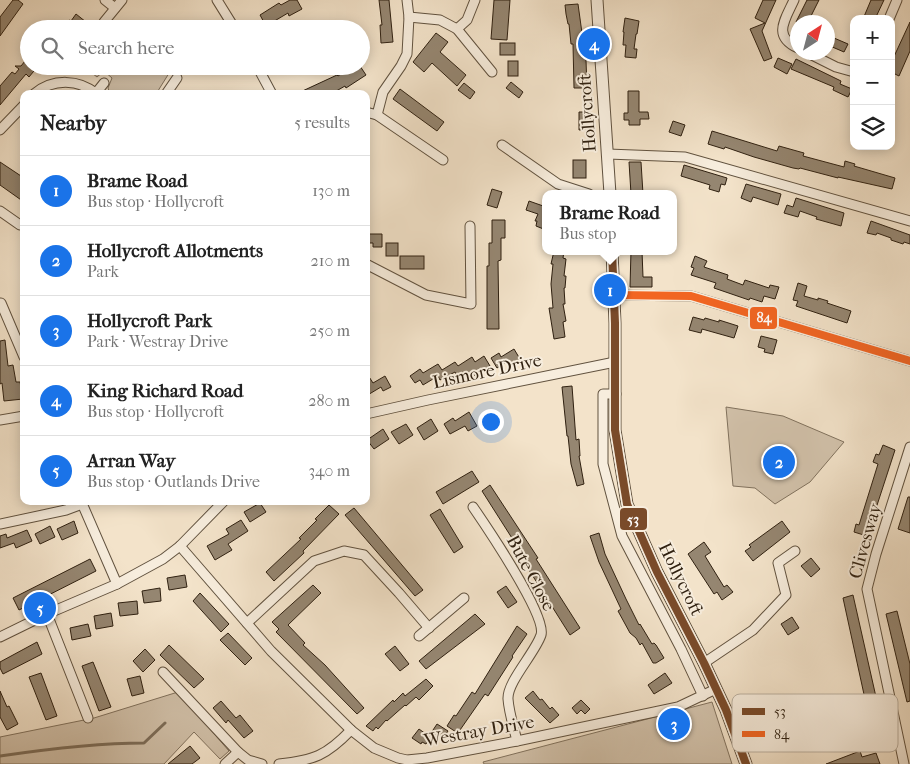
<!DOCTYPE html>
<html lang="en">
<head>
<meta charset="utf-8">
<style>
	:root { --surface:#fff; --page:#f2f2f2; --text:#222; --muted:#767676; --line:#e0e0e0; --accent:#1a73e8 }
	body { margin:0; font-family:"IM FELL French Canon",serif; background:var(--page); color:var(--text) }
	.controls { position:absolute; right:15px; top:15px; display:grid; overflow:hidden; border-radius:10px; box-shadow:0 2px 12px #0003 }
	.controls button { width:45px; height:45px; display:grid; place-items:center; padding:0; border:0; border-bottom:1px solid var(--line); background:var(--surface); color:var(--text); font:25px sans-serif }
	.compass { position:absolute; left:790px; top:15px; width:45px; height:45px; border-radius:50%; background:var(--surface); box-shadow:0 2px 12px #0003; rotate:36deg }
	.you { position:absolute; left:490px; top:421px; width:18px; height:18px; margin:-12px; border:4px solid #fff; border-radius:50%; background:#1a73e8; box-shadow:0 0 0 8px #1a73e833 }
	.badge { display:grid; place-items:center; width:32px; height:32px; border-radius:50%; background:var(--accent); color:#fff; font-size:16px; font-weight:700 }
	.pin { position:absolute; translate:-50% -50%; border:2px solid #fff; box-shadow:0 1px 5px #0006 }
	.popup { position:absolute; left:542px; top:190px; width:135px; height:65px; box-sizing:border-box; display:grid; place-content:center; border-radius:10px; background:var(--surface); filter:drop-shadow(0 1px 4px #0005); font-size:16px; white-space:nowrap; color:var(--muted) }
	.popup b { font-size:19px; color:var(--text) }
	.popup::after { content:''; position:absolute; left:50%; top:100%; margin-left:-10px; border:10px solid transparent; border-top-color:var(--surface) }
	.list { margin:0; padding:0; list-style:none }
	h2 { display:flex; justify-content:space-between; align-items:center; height:65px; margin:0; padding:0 20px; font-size:21px }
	h2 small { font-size:16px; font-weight:400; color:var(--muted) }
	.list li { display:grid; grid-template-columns:32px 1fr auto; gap:15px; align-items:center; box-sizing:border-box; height:70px; padding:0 20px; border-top:1px solid var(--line) }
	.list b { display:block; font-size:19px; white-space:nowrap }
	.list p { margin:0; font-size:16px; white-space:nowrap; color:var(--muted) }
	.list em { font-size:16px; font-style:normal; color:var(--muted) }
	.icon { flex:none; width:28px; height:28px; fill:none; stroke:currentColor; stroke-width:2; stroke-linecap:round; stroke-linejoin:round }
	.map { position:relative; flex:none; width:910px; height:764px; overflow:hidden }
	.search { position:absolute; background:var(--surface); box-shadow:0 2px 12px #0003; left:20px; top:20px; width:350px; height:55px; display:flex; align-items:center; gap:12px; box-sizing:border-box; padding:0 18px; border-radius:28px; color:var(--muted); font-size:19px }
	.panel { position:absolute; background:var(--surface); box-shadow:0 2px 12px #0003; left:20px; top:90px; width:350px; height:415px; border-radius:10px }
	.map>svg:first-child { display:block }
	.green { fill:#d2c2ab; stroke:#81725e }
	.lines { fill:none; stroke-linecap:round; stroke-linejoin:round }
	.stream { stroke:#7d6e5a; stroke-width:3 }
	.building { fill:#958671; stroke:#302111 }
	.minor-casing { stroke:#61523f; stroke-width:11 }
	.tertiary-casing { stroke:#61523f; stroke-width:13 }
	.minor { stroke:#f7eddd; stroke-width:9 }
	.tertiary { stroke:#f7eddd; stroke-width:11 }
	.bus-1-casing { stroke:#f7eddd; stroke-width:11 }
	.bus-2-casing { stroke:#f7eddd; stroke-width:11 }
	.bus-1 { stroke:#7a4b2a; stroke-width:8 }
	.bus-2 { stroke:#f26522; stroke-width:8 }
	.labels { text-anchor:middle; stroke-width:4; stroke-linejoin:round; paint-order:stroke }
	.street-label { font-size:18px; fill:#302111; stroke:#f7eddd }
	.key { fill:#f7eddd; stroke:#bbb0a0; stroke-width:1 }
	.key-label { font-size:14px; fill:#302111 }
	.line-badge { stroke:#f7eddd; stroke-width:2 }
	.badge-label { font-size:14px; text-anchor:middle; font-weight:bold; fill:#fff }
</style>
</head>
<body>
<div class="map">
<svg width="910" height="764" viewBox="0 0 910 764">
	<rect width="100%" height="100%" fill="#f3e3ca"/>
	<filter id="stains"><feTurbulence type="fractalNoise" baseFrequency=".004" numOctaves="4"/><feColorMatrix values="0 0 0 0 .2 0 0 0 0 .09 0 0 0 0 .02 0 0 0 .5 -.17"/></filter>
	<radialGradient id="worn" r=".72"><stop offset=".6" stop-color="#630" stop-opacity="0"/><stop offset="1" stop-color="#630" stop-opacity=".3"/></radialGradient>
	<!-- green -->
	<g class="green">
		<polygon points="83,66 166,66 171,70 156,94 110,94 108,88 112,78 104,71 97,77"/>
		<polygon points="726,407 783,416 844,442 810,482 775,504 755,488 733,486"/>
		<polygon points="178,692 229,751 220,759 194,732 164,764 0,764 0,737 94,718"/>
		<polygon points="712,702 732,764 484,764 483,762"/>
	</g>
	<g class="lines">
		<!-- stream -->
		<path class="stream" d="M0,756c48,-7 95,-13 144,-13l21,-20"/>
	</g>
	<!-- building -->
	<g class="building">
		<polygon points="13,0 18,0 23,4 0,36 0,17"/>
		<polygon points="290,0 297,0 302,9 289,16 288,13 266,26 260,15 279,3 281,5"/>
		<polygon points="379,0 389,0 393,42 381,43 380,25 382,25"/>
		<polygon points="494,0 510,0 507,40 491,39"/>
		<polygon points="763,0 776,0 762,31 772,58 764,61 750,29 765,23 755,18"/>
		<polygon points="807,0 819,0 808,22 796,22"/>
		<polygon points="871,0 884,0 875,19 863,19"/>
		<polygon points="578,4 582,33 585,33 587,88 574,88 573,44 571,44 569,24 568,24 566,14 565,5"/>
		<polygon points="76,14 86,22 80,29 62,29 69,20 71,21"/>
		<polygon points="625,18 639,21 637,34 636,34 634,49 637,49 636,58 625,57 626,45 623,45 624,32 623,32"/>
		<polygon points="910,22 910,51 899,76 891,72 891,63"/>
		<polygon points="436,33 448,42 440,52 466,75 457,86 432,63 424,72 413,62"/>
		<polygon points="834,38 848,44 844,52 830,46"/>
		<rect x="500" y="43" width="15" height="12"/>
		<polygon points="29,56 29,66 38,66 29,77 26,74 0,105 0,86 12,72 15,74 19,69 15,66 21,66"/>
		<polygon points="778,58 792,64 787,74 774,67"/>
		<polygon points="796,59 841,81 840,84 852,89 848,97 833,90 834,87 791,69"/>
		<rect x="508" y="61" width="10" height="15"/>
		<polygon points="353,66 360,66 366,75 346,88 345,86 331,94 296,94 337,75 338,76"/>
		<polygon points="511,82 523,92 519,98 506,88"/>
		<polygon points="464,83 475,92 470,99 458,90"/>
		<polygon points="400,89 444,122 437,131 393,99"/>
		<polygon points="628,91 639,91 639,112 648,112 649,119 640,119 640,125 629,125 629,120 624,120 624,113 628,113"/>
		<polygon points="579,112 590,112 591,129 579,130"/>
		<polygon points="673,121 685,125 681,136 669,132"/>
		<polygon points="712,131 777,151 779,146 804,153 803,156 844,167 845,161 855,164 854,166 895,178 892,189 838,177 838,178 800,168 799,169 793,168 754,157 725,147 724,149 708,144"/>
		<rect x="573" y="160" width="13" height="18"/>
		<polygon points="0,162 24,178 24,202 0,185"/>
		<polygon points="629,162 641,162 643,194 631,194"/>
		<polygon points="684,165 727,178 725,185 721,184 719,192 709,189 710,185 681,176"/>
		<polygon points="746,184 781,194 778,205 753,197 751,202 741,198"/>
		<polygon points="492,189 502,192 497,208 487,205"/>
		<polygon points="796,198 844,213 841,226 816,219 817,217 800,211 798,217 784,213 787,205 793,207"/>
		<polygon points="529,201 546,207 546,230 536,226 537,221 535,221 538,214 526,210"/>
		<polygon points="492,220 505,220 505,238 501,238 501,260 498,261 499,329 487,329 487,266 489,266 489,243 492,243"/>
		<polygon points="871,221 910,235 910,244 904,242 903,244 891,240 891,238 877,233 876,235 867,233"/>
		<polygon points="366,234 382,234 382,247 373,247 373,243 366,243"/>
		<rect x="386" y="243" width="12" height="13"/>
		<polygon points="554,251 564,251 563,258 566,259 564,276 566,276 565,288 564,288 565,304 563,304 566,321 563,322 565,337 554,339 549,308 553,308 551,284 553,264 551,264"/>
		<polygon points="631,251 642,251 643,277 652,277 652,287 630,287"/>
		<rect x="400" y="256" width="24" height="13"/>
		<polygon points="695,256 707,261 704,267 728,275 727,279 743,285 745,280 769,288 770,285 779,287 775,299 764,296 762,302 750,298 749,300 714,288 716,283 691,275 694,268 691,267"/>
		<polygon points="798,283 807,286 804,296 818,300 818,298 828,301 827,303 851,311 847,323 796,306 798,301 793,300"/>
		<polygon points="693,317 704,320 705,318 719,322 719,320 738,326 734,338 702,329 701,333 689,330"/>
		<polygon points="761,336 777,340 773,354 764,352 765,349 758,347"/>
		<polygon points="5,340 8,366 13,365 16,382 20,382 23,399 4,401 2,383 0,384 0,341"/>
		<polygon points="514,349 520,359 511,364 509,360 497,368 491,358 499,353 501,357"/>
		<polygon points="484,356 490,366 475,376 472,371 468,374 466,371 458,377 455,372 440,380 438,376 423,385 420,380 415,383 410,376 420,369 423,373 438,364 442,370 455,362 458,366 472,357 475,362"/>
		<polygon points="366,372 373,383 385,376 391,387 383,391 381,387 366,396"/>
		<polygon points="572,386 576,440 579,439 580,456 579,456 584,484 577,486 571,464 568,436 567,436 562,387"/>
		<polygon points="469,412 477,426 468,431 465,426 450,434 444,424 453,418 455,421"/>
		<polygon points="431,419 438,431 424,440 417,428"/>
		<polygon points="406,424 413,435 399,444 391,432"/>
		<polygon points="383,429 389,439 374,449 367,440"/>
		<polygon points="883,445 895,450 867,536 854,532 856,524 859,525 878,464 873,462 876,454 879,455"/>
		<polygon points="472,471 479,482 443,504 436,492"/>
		<polygon points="490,485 538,558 536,559 580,628 570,635 529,570 531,568 482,491"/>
		<polygon points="908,497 910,497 910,533 898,529"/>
		<polygon points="260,503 266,512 250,522 244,512"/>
		<polygon points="329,505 339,514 303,551 304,553 274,581 266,572 301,539 299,538 317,520 315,519"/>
		<polygon points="354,508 423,590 415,596 345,515"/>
		<polygon points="440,509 463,547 454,553 430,515"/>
		<polygon points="241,520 248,531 228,544 232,550 215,560 207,546 229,534 226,529"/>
		<polygon points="74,521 78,533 62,540 57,529"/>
		<polygon points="782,521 790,532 753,561 745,551 751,547 749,545"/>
		<polygon points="50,526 55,537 40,544 35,534"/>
		<polygon points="27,530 32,541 16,548 14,543 0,548 0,536 6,534 7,538"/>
		<polygon points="599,533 605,554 626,599 639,625 640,624 652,644 654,643 656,645 664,658 656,663 653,663 642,643 640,645 636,638 630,633 618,611 621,609 599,562 590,536"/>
		<polygon points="704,542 711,552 705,556 724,587 727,585 733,592 722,600 717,592 714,594 688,554"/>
		<polygon points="811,558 820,569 811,577 801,566"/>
		<polygon points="90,559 96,571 19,610 13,598"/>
		<polygon points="185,575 187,587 169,590 167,578"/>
		<polygon points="313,585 321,593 288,625 305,643 303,645 325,665 364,708 357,714 276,632 279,629 272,622"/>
		<polygon points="506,586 517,602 508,608 497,592"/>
		<polygon points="160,588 161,601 144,603 142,591"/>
		<polygon points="200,593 229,624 221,632 193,601"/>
		<polygon points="853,595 876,697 865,699 843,598"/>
		<polygon points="137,601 138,614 120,616 118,603"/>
		<polygon points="897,611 910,664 910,701 907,702 886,614"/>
		<polygon points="111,613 113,626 96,629 94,616"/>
		<polygon points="475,614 485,624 426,669 419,661"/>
		<polygon points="792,617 799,628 788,635 781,624"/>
		<polygon points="88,624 91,636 72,640 70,628"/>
		<polygon points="517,626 527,634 512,656 513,657 488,696 485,694 460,730 458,728 456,732 447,726 454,715 456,716 472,692 475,694"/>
		<polygon points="228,633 252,658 245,665 220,640"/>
		<polygon points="37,642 42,654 3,674 0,668 0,662"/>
		<polygon points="169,645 204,679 194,688 160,655"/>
		<polygon points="395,646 409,664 400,671 385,654"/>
		<polygon points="145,649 155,660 143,672 133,661"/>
		<polygon points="93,662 111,707 99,711 82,666"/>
		<polygon points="41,673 57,716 46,720 29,677"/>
		<polygon points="665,673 672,683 654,694 648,685"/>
		<polygon points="140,676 144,693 132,696 127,679"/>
		<polygon points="426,679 433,686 419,700 416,697 406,706 405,705 387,721 386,720 378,729 376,727 373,731 366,726 393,700 394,702 403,693 405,696"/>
		<polygon points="0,691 7,707 9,706 18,724 7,730 0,717"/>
		<polygon points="533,691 540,700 542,699 550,709 552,707 559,715 550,723 525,698"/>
		<polygon points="581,700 590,709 585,714 581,710 577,714 572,708"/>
		<polygon points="221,701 236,718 240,715 253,731 244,738 228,720 226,723 213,708"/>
		<polygon points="871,709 872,717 878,716 879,723 863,725 860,711"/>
		<polygon points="437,724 448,731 443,738 440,735 438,738 431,733"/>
		<polygon points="419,729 430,737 426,744 422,742 421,744 412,738"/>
		<polygon points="190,746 200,758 192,764 168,764"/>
		<polygon points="860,751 862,757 876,753 880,764 826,764"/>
	</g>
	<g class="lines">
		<defs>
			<g id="minor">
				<polyline points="105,0 115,8"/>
				<polyline points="217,0 235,29"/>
				<path d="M794,0c-9,20 -22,36 4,48"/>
				<polyline points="409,17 440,20 457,29 492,72"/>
				<polyline points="889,19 897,0"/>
				<polyline points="104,22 122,0"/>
				<polyline points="457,29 467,20 475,0"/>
				<polyline points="806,52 836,67 854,72"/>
				<polyline points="257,66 272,94"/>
				<polyline points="96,93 104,83"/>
				<path d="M34,94c19,-16 45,-15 63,0"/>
				<polyline points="166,94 177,78"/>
				<polyline points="366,112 377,115 443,160"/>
				<polyline points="377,115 383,92 401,66 407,54 409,17 407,0"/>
				<polyline points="0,130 24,105"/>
				<polyline points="502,145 558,184 589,194"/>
				<polyline points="608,154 685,157 910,221"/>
				<polyline points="0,211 20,225"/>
				<polyline points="366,264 426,295 471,304 470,226"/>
				<polyline points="614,295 691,296 910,361"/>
				<polyline points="1,303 24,357"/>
				<polyline points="616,394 603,394 603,464 622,536 681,649 703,696"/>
				<polyline points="366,414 428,400 615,362"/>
				<polyline points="0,420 24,416"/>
				<polyline points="81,501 117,584"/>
				<path d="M473,507c13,19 74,109 68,128 -6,18 -34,47 -33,64 1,14 6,29 9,42"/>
				<polyline points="0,524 66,510 82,504"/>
				<polyline points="180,546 271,651 351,730 374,748 398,758 407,760 427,758 517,741 678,707 716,689"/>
				<polyline points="47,614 88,718"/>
				<polyline points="247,623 314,561 344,551 364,555 399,593 429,628"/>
				<polyline points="419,636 464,598"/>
				<polyline points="0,637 47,614 117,584 163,559 180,546 224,501"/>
				<polyline points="704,663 753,630 786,595 778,563 795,551"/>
				<polyline points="163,672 238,752 248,760 262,764"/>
				<polyline points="225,764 238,752"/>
				<path d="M279,764c35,-4 47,-8 72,-34"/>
				<polyline points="904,764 867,589 876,554 910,447"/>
			</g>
			<g id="tertiary">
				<polyline points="597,0 610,194"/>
				<polyline points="612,251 615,323 615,430 627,504 657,572 704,663 726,710 746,764"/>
			</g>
		</defs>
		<!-- minor casing -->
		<use href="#minor" class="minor-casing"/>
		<!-- tertiary casing -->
		<use href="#tertiary" class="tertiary-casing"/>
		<!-- minor -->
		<use href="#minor" class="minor"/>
		<!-- tertiary -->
		<use href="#tertiary" class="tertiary"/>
		<defs>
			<polyline id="bus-1" points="612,251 615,323 615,430 627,504 657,572 704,663 726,710 746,764"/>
			<polyline id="bus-2" points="614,295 691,296 910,361"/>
		</defs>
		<!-- bus-1 casing -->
		<use href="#bus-1" class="bus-1-casing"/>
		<!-- bus-2 casing -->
		<use href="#bus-2" class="bus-2-casing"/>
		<!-- bus-1 -->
		<use href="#bus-1" class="bus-1"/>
		<!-- bus-2 -->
		<use href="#bus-2" class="bus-2"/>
	</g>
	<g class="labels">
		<!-- street labels -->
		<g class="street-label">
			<text transform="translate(587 113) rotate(-94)" y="6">Hollycroft</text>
			<text transform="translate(487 371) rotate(-12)" y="6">Lismore Drive</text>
			<text transform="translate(865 541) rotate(-74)" y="6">Clivesway</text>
			<text transform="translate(531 573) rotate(62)" y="6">Bute Close</text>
			<text transform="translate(681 579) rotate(64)" y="6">Hollycroft</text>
			<text transform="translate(479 731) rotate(-10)" y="6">Westray Drive</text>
		</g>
	</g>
	<!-- legend -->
	<rect x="732" y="694" width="166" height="58" rx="8" class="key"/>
	<rect x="742" y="708" width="23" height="7" fill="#7a4b2a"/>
	<rect x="742" y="731" width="23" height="6" fill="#f26522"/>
	<g class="key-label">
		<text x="774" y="716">53</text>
		<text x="774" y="739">84</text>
	</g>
	<g class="line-badge">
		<rect x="749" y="306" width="29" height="24" rx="5" fill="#f26522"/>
		<rect x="619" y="507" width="29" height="24" rx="5" fill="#7a4b2a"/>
	</g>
	<g class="badge-label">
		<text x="764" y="322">84</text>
		<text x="633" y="524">53</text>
	</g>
	<rect width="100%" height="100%" filter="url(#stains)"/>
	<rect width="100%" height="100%" fill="url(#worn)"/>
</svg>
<div class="controls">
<button>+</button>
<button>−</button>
<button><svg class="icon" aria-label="layers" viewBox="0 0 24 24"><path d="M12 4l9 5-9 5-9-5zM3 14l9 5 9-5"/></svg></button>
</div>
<svg class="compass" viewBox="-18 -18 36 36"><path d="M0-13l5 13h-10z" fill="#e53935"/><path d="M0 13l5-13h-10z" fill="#767676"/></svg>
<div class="you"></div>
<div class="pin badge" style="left:610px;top:290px">1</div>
<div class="popup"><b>Brame Road</b>Bus stop</div>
<div class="pin badge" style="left:779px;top:462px">2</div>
<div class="pin badge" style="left:674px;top:724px">3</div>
<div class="pin badge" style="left:594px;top:44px">4</div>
<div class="pin badge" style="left:40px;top:608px">5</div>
<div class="search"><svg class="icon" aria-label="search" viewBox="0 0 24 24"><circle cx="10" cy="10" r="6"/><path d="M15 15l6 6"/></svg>Search here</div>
<section class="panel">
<h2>Nearby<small>5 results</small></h2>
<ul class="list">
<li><span class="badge">1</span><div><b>Brame Road</b><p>Bus stop · Hollycroft</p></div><em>130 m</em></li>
<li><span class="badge">2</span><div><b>Hollycroft Allotments</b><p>Park</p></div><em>210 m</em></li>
<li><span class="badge">3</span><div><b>Hollycroft Park</b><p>Park · Westray Drive</p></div><em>250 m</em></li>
<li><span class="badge">4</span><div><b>King Richard Road</b><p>Bus stop · Hollycroft</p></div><em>280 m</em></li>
<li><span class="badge">5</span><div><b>Arran Way</b><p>Bus stop · Outlands Drive</p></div><em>340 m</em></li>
</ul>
</section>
</div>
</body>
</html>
